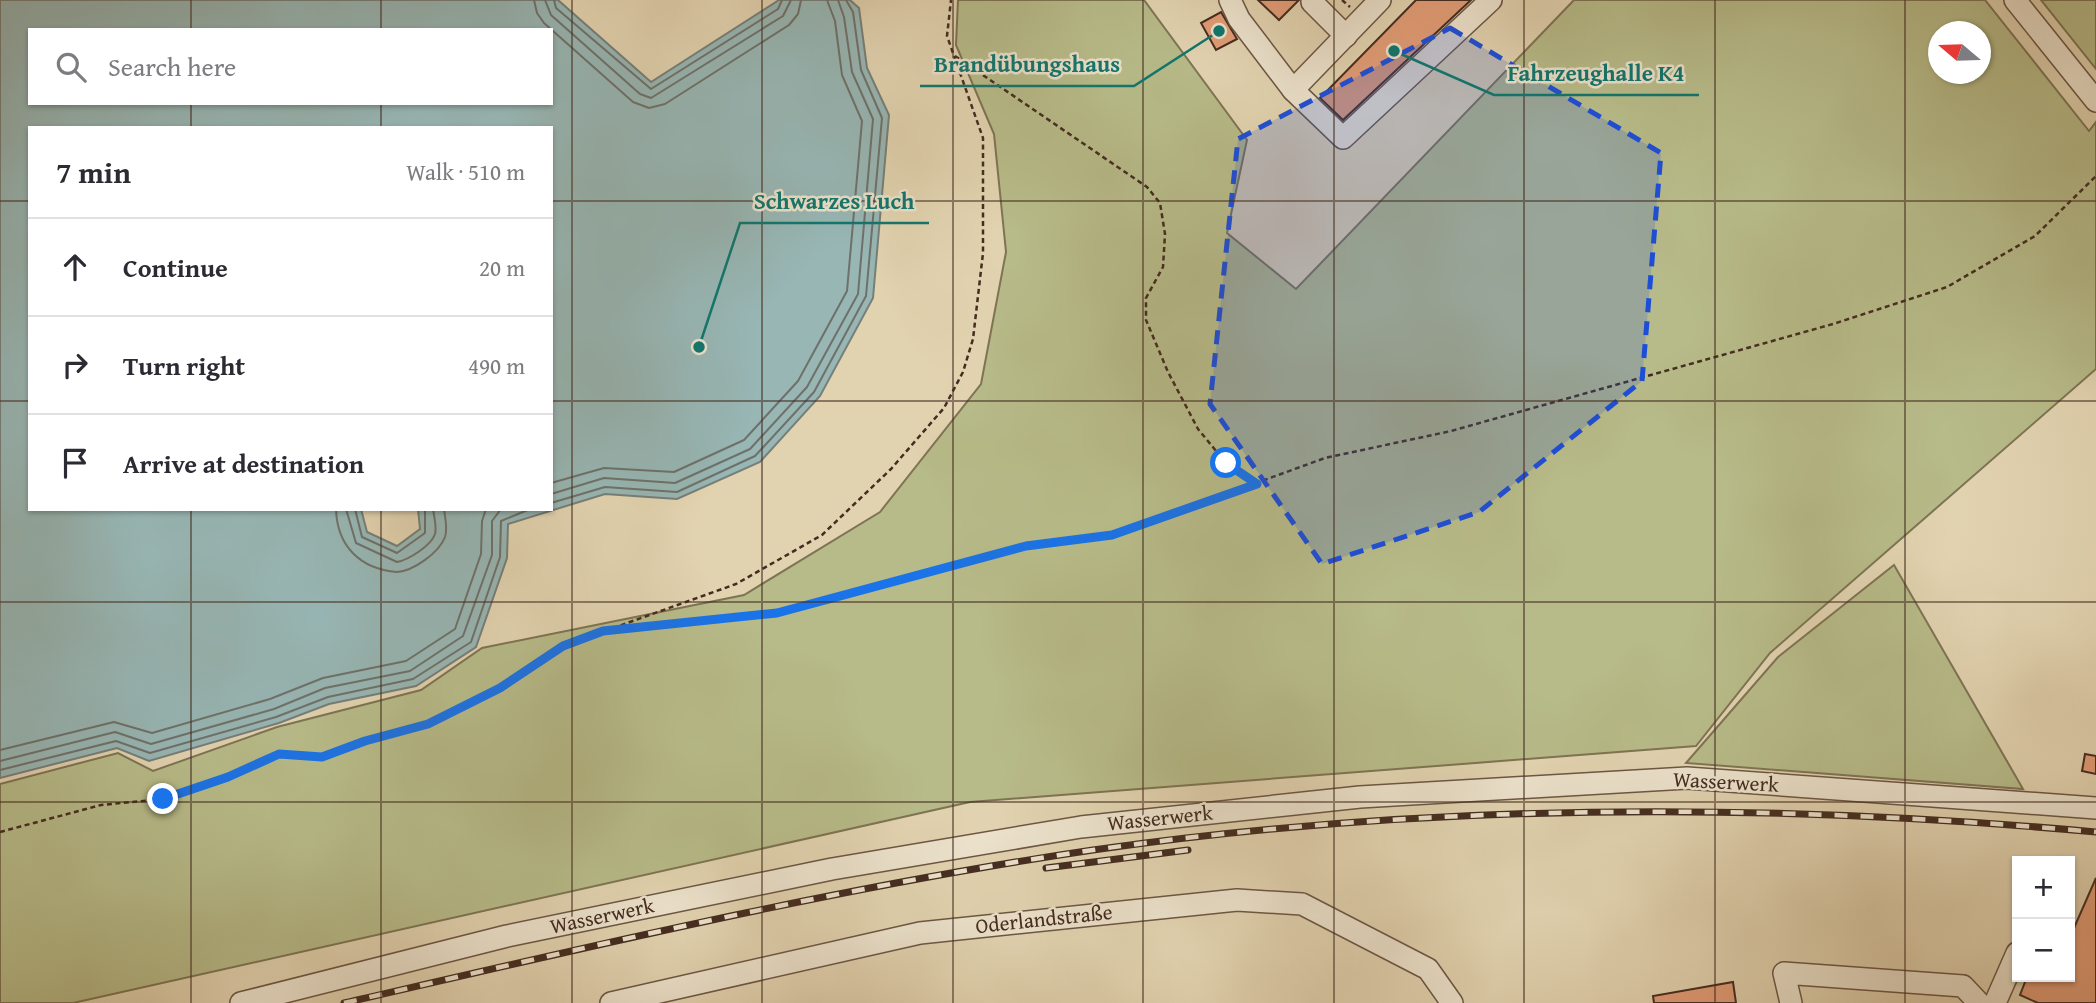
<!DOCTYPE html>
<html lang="en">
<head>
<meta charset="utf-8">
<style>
	:root { --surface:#fff; --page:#f2f2f3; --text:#2b2b33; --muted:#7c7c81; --line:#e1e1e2 }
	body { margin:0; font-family:"Gentium Book Plus",serif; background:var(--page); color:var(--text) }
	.controls { position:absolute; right:21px; bottom:21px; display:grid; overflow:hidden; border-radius:0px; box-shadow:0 2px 5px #0004 }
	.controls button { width:63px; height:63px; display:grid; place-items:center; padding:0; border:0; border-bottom:2px solid var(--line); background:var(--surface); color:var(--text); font:35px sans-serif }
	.compass { position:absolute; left:1928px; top:21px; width:63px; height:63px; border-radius:50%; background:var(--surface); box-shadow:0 2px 5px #0004; rotate:289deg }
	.stop { position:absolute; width:21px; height:21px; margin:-16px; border:5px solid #1a73e8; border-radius:50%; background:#fff }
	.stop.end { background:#1a73e8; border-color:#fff; box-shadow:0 2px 7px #0008 }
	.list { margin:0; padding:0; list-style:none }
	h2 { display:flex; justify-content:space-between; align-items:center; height:91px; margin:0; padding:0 28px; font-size:30px }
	h2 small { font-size:23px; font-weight:400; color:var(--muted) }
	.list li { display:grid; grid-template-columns:46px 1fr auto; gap:21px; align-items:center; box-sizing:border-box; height:98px; padding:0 28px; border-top:2px solid var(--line) }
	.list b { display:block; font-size:26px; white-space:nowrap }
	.list em { font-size:23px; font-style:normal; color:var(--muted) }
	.icon { flex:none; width:38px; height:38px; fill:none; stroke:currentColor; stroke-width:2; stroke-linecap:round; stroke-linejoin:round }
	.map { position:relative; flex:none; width:2096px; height:1003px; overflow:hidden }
	.search { position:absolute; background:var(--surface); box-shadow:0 2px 5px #0004; left:28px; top:28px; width:525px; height:77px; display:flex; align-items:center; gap:18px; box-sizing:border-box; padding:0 24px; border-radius:0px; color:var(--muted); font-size:26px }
	.panel { position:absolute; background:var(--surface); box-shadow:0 2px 5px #0004; left:28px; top:126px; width:525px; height:385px; border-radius:0px }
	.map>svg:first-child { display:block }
	.green { fill:#b7bb89; stroke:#7e7454; stroke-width:2; fill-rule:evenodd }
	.water { fill:#97b6b4; stroke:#767f79; stroke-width:2; fill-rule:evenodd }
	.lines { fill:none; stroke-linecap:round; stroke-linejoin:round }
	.shore { stroke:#6e716a; stroke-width:2 }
	.building { fill:#e19c76; stroke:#442c20; stroke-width:2 }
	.minor-casing { stroke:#6c5644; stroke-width:24 }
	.path { stroke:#442c20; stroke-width:2.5; stroke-dasharray:5 3.5; stroke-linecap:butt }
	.minor { stroke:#ece2cc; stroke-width:21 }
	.rail-casing { stroke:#442c20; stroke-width:7 }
	.rail { stroke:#ece2cc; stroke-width:4.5; stroke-dasharray:13; stroke-linecap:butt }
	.route { stroke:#1a73e8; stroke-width:9 }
	.marked { fill:#1d4ed8; fill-opacity:0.2; stroke:#1d4ed8; stroke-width:5; stroke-dasharray:14 9; stroke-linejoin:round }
	.grid { fill:none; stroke:#442c20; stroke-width:2; stroke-opacity:0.55 }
	.labels { text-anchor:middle; stroke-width:5; stroke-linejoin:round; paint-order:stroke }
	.street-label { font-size:21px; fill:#442c20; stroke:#ece2cc }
	.leader { fill:none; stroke:#0f766e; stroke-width:2.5 }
	.callout-dot { fill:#0f766e; stroke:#ece2cc; stroke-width:2.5 }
	.callout-label { font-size:23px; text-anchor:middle; font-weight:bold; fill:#0f766e; stroke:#ece2cc; stroke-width:5; stroke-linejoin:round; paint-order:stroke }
</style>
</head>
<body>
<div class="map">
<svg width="2096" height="1003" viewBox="0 0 2096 1003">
	<rect width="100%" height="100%" fill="#e2d3b0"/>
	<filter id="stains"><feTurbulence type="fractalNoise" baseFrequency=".00286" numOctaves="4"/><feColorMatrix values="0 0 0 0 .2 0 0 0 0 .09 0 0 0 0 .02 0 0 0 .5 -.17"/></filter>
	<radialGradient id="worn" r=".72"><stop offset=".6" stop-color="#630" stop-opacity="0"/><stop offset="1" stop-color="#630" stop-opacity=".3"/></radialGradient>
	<!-- green -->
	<g class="green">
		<path d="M958,0h186l103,140 -20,93 69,56 278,-289h411l104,131 7,-9v247l-326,284 -74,93 -726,56 -897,201h-73v-219l118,-31 35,18 124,-44 144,-37 61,-42 262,-53 136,-83 101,-128 25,-132 -12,-118 -38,-89zM1938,32h42v42h-42z"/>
		<polygon points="2041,0 2096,0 2096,69"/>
		<polygon points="1894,565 2023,789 1686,763 1778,657"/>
	</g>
	<!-- water -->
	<path class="water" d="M0,0h558l93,82 128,-82h71l9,8 8,60 22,47 -16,183 -53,98 -60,66 -83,37 -72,-5 -97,30 -1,34 -31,89 -60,39 -87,18 -50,19 -130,38 -32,-13 -117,30zM30,30h521v73h-521zM30,128h521v381h-133l2,20 -23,17 -30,-14 -6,-23h-331z"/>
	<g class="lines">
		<!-- shore -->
		<g class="shore">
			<polyline points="534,0 537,13 544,23 633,102 649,108 665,104 789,25 798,14 801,0"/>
			<polyline points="545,0 551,15 640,94 651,98 783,16 791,0"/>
			<polyline points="554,0 556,8 651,89 778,9 782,0"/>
			<polyline points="551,483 604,468 674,472 744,440 798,381 847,291 862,121 842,75 835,21 827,0"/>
			<polyline points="551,494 604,478 675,483 750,449 807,387 858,294 873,119 852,72 844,17 838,0"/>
			<polyline points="551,503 605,487 677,492 755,456 814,392 866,296 882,118 861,70 853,12 846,0"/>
			<path d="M336,509c1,37 24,60 61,63 16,-1 42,-19 48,-35 3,-9 0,-19 -1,-28"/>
			<path d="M346,509l10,34 41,19c11,-2 34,-16 38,-28 2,-8 -1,-17 -2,-25"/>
			<polyline points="355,509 362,537 397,553 425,533 425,509"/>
			<polyline points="0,750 114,722 152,733 270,699 323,678 406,661 455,629 481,554 482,521 486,509"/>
			<polyline points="0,761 115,732 151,744 274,709 325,688 410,671 463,636 492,555 492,521 501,509"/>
			<polyline points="0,770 116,741 150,753 276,717 328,697 413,679 471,642 500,557 501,521 530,509"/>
		</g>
	</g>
	<!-- building -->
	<g class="building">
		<polygon points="1258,0 1299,0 1279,20"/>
		<polygon points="1416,0 1471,0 1343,120 1320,98"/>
		<polygon points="1221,12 1237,39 1216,50 1201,23"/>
		<polygon points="2085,754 2096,756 2096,774 2082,771"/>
		<polygon points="2096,878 2096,1003 2038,1003 2020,995 2027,977 2070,977 2070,937"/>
		<polygon points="1733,982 1736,1003 1654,1003 1653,996"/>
	</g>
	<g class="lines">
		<defs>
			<g id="minor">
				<polyline points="1230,0 1239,19 1293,90 1380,0"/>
				<polyline points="2015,0 2096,101"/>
				<polyline points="1312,2 1346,36"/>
				<polyline points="1293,90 1343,138 1491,0"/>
				<polyline points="241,1003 507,936 832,869 1081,827 1360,797 1687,778 2096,808"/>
				<polyline points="611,1003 920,933 1237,900 1302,904 1428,969 1452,1003"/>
				<polyline points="1791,1003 1784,973 1963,986 1979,1003"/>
				<polyline points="1995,1003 2017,953"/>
			</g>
		</defs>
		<!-- minor casing -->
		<use href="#minor" class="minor-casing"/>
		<!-- path -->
		<g class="path">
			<polyline points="1342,0 1350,7"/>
			<polyline points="955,56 1147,187 1160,203 1165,234 1163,267 1146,298 1146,320 1168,372 1198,429 1226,463 1257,484"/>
			<polyline points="603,631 777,613 1026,546 1113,535 1325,458 1451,431 1833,324 1947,287 2035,236 2096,176"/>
			<polyline points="0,832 101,805 163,799 228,777 279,754 322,757 428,724 500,688 563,646 736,584 822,535 891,469 944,408 963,372 973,339 983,253 983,138 947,36 951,0"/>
		</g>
		<!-- minor -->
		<use href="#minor" class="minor"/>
		<defs>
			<g id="rail">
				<polyline points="1046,868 1188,850"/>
				<path d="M344,1003c248,-57 496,-116 749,-153 331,-47 670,-48 1003,-18"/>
			</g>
		</defs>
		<!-- rail casing -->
		<use href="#rail" class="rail-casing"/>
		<!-- rail -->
		<use href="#rail" class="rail"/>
	</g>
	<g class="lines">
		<!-- route -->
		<polyline class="route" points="163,799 228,777 279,754 322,757 365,741 428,724 500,688 563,646 603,631 777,613 1026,546 1112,535 1257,484 1226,463"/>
	</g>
	<!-- marked area -->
	<path class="marked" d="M1450,28l211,125 -19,228 -163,131 -157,52 -112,-160 28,-265z"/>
	<!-- grid -->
	<path class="grid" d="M191,0v30M381,0v30M572,0v1003M762,0v1003M953,0v1003M1143,0v1003M1334,0v1003M1524,0v1003M1715,0v1003M1905,0v1003M191,103v25M381,103v25M0,201h30M551,201h1545M0,401h30M551,401h1545M191,509v494M381,509v494M0,602h2096M0,802h2096"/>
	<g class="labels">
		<!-- street labels -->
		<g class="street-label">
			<text transform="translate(1726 782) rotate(3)" y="7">Wasserwerk</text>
			<text transform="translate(1160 818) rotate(-6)" y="7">Wasserwerk</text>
			<text transform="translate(602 916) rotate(-12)" y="7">Wasserwerk</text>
			<text transform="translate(1044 919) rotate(-6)" y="7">Oderlandstraße</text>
		</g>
	</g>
	<!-- callouts -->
	<path class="leader" d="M1219 31L1134 86H920M1394 51L1494 95H1699M699 347L740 223H929"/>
	<g class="callout-dot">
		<circle cx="1219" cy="31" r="7"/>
		<circle cx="1394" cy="51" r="7"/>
		<circle cx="699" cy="347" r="7"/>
	</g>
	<g class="callout-label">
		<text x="1027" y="72">Brandübungshaus</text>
		<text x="1596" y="81">Fahrzeughalle K4</text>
		<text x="834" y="209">Schwarzes Luch</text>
	</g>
	<rect width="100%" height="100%" filter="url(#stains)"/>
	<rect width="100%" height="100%" fill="url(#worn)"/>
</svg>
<div class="controls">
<button>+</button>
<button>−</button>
</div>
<svg class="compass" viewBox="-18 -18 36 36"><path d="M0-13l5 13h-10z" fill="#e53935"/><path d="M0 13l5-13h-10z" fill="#7c7c81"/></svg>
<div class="stop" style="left:1226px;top:463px"></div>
<div class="stop end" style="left:163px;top:799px"></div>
<div class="search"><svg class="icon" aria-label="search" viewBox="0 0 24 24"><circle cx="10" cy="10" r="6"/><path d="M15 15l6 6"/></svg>Search here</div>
<section class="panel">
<h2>7 min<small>Walk · 510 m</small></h2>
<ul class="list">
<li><svg class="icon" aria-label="ahead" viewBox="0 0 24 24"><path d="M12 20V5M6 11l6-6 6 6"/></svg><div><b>Continue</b></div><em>20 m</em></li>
<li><svg class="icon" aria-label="right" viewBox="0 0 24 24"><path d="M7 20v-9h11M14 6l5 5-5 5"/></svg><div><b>Turn right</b></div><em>490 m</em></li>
<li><svg class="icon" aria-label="arrive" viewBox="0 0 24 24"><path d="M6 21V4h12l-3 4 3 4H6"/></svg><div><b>Arrive at destination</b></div></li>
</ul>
</section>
</div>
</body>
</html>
